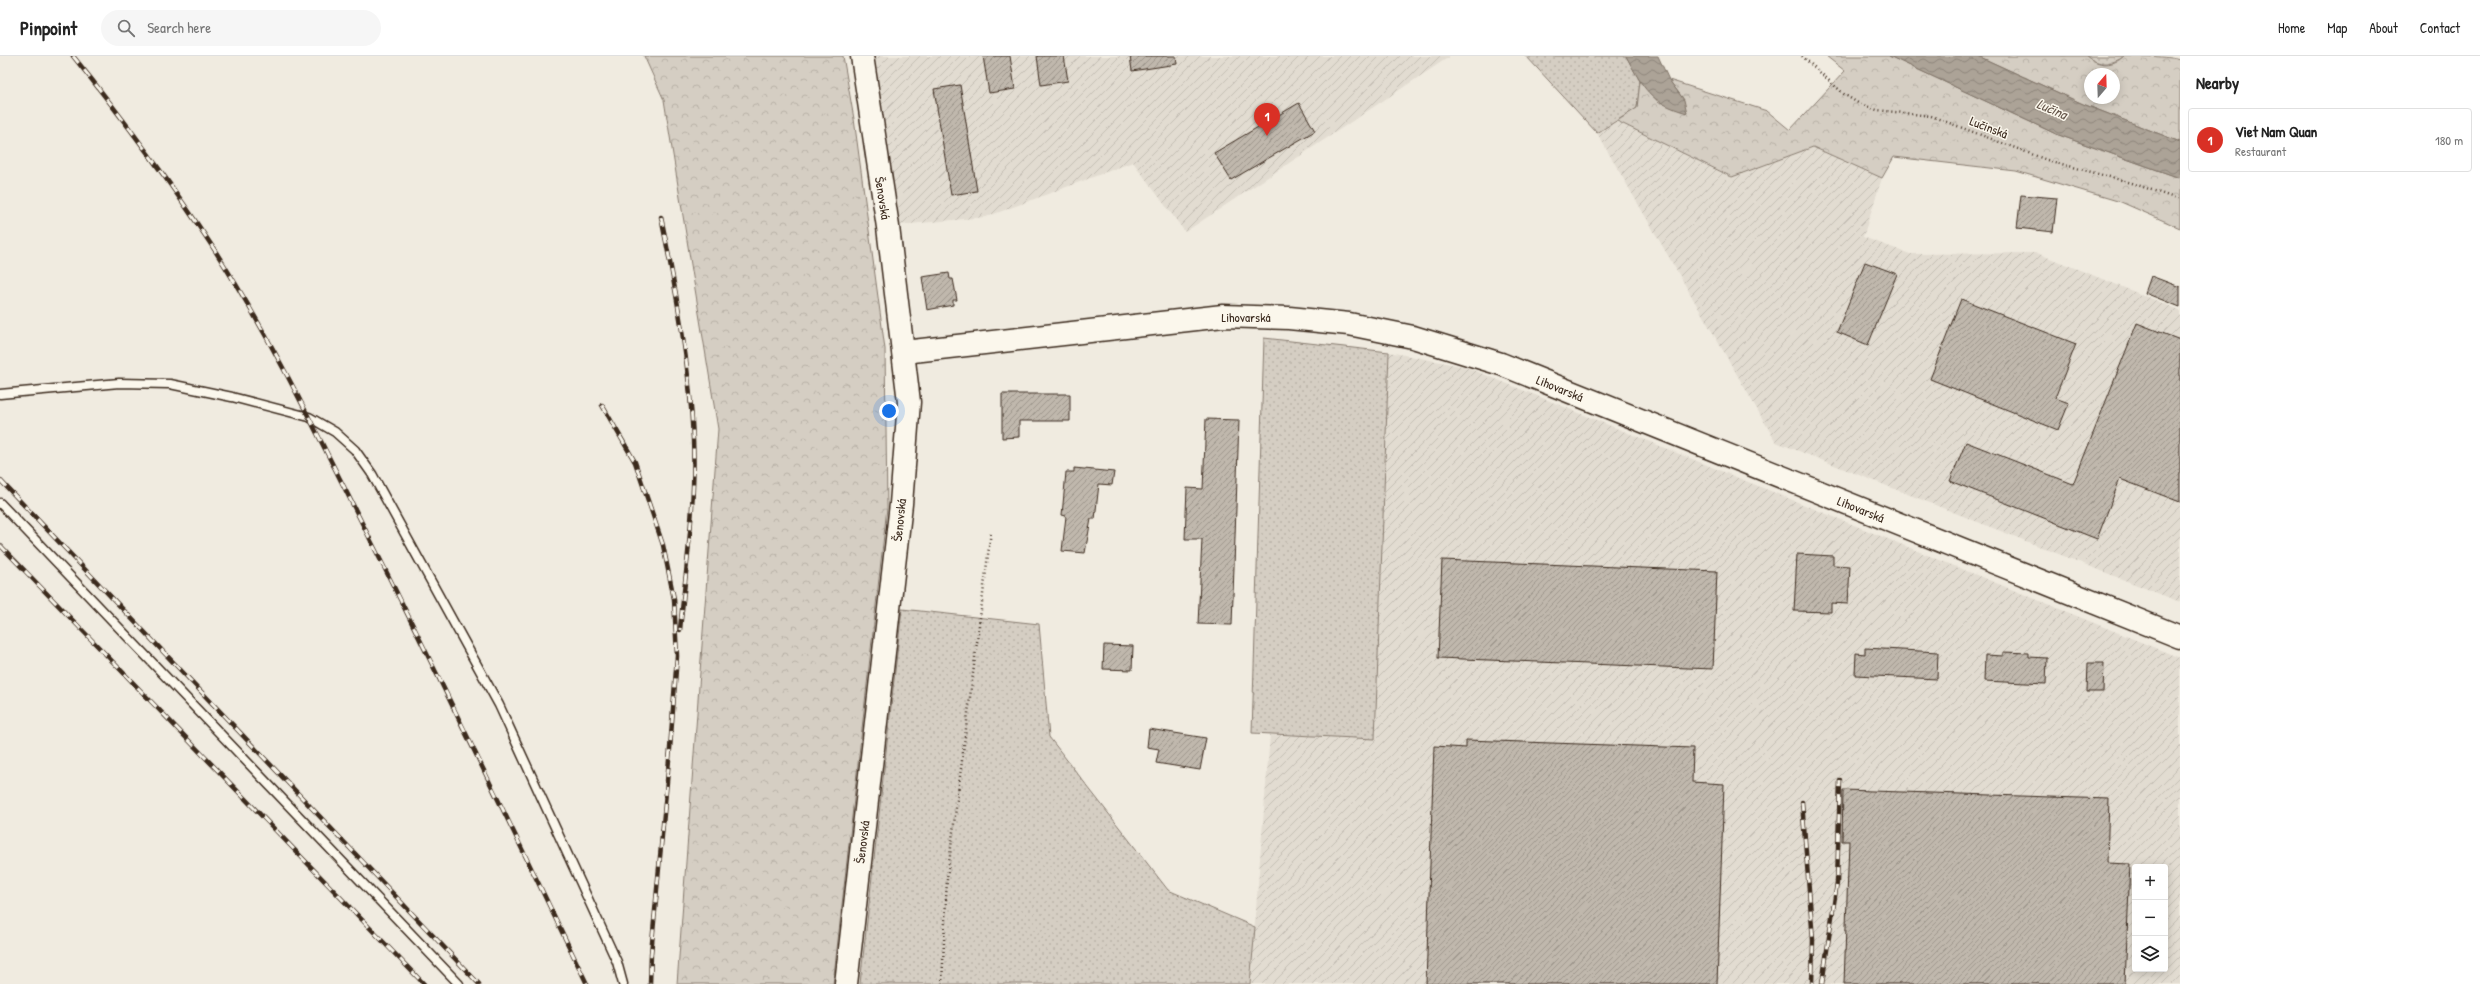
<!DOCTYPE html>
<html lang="en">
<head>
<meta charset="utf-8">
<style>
	:root { --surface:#fff; --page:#f6f6f6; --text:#222; --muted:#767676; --line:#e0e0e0; --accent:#d93025 }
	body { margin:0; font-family:"Patrick Hand",sans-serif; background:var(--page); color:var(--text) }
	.controls { position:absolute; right:12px; bottom:12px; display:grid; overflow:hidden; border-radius:4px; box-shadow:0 2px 10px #0003 }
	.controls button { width:36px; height:36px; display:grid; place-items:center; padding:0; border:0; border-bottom:1px solid var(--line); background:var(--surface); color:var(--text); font:20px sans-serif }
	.compass { position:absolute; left:2084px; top:12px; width:36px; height:36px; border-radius:50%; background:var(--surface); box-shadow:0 2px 10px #0003; rotate:19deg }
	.you { position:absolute; left:889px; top:355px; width:14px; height:14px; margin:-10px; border:3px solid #fff; border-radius:50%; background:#1a73e8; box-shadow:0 0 0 6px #1a73e833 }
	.badge { display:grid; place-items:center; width:26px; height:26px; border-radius:50%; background:var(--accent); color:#fff; font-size:13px; font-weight:700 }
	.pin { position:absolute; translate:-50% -33px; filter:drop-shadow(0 1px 2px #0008) }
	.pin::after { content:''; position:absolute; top:21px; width:14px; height:12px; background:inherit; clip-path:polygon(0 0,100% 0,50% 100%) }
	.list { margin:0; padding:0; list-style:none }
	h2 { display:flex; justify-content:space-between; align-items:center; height:52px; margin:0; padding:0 16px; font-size:17px }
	h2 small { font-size:13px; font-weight:400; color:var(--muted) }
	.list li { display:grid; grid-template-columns:26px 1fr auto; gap:12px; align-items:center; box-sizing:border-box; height:64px; margin:0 8px 8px; padding:0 8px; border:1px solid var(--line); border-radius:4px }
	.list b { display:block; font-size:15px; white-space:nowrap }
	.list p { margin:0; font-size:13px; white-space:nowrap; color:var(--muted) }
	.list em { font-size:13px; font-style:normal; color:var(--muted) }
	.icon { flex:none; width:22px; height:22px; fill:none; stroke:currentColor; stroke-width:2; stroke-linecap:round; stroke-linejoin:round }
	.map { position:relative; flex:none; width:2180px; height:928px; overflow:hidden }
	header { display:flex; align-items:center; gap:24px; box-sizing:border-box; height:56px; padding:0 20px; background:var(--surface); border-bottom:1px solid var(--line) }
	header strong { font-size:19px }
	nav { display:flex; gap:22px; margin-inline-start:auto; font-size:14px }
	.search { width:280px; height:36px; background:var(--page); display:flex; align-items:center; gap:10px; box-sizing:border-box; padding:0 14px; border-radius:22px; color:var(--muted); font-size:15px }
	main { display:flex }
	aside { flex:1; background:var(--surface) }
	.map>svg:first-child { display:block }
	.industrial { fill:url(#industrial-furrows); fill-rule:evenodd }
	.grass { fill:url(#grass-dots); stroke:#887c70 }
	.forest { fill:url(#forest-crowns); stroke:#887c70; fill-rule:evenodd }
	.water { fill:url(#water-waves); stroke:#7f7367 }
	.building { fill:url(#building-hatch); stroke:#3b2a1e }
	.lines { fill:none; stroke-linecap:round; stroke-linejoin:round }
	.lane-casing { stroke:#3b2a1e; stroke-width:11 }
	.secondary-casing { stroke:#3b2a1e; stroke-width:25 }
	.path { stroke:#3b2a1e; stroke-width:2.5; stroke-dasharray:1 3; stroke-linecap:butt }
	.lane { stroke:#fbf7ec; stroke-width:8 }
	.secondary { stroke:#fbf7ec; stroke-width:22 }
	.rail-casing { stroke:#3b2a1e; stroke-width:4.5 }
	.rail { stroke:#fbf7ec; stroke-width:3; stroke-dasharray:9; stroke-linecap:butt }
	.labels { text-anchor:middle; stroke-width:3; stroke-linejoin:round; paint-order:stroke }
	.street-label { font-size:13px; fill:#3b2a1e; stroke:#fbf7ec }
	.water-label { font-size:14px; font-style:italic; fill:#635448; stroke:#fbf7ec }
</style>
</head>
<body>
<header>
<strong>Pinpoint</strong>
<div class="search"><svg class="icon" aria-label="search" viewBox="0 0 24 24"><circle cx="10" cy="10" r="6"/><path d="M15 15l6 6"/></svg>Search here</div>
<nav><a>Home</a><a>Map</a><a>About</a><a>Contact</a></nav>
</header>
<main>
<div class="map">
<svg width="2180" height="928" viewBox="0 0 2180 928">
	<defs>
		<pattern id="industrial-furrows" width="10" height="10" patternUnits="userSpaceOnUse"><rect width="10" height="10" fill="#e2dcd1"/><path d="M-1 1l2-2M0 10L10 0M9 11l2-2" fill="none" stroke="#c3bdb3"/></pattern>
		<pattern id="grass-dots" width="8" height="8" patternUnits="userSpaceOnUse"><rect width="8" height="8" fill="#d5cec3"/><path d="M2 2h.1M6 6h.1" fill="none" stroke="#b8b1a7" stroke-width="1.8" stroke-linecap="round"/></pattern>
		<pattern id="forest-crowns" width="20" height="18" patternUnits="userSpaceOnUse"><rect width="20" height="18" fill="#d5cec3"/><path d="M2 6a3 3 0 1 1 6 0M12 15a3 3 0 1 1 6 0" fill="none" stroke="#b8b1a7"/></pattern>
		<pattern id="water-waves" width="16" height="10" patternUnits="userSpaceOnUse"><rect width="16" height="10" fill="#aca397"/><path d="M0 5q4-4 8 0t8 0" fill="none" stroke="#8d857b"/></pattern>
		<pattern id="building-hatch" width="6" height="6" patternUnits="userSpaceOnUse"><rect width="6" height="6" fill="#c0b8ad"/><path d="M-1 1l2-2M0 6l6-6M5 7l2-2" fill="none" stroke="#9d968c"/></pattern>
	</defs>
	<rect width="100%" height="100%" fill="#f0ebe0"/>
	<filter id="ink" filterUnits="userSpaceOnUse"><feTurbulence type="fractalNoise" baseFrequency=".025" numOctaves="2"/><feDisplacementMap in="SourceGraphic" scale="8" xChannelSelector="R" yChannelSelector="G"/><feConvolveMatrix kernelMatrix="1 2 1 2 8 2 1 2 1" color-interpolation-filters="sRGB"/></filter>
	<g filter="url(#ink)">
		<!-- industrial -->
		<g class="industrial">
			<polygon points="875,0 1449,0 1449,1 1185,176 1133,106 986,161 899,169"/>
			<polygon points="1617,65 1732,121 1813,91 1882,122 1863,181 1910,198 2037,197 2180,254 2180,546 1776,386 1597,77"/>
			<path d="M1389,296l77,15 714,291v326h-930l20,-249 105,3zM2135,811h30v102h-30z"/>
		</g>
		<!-- grass -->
		<g class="grass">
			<polygon points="1526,0 1626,0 1640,25 1637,52 1597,77"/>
			<path d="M2086,0h39c-14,9 -26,10 -39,0z"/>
			<polygon points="1264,282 1389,296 1375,683 1252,677"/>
			<polygon points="902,553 1039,568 1049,681 1168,834 1255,871 1250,928 860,928"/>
		</g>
		<!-- forest -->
		<g class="forest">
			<polygon points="644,0 843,0 854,63 885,293 887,452 833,928 677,928 718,373 664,44"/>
			<polygon points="1826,0 1889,0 2056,78 2180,122 2180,172 2121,146 2016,115 1894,101 1882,122 1813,91 1732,121 1617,65 1637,52 1640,25 1659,47 1684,44 1669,24 1767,55 1790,74 1845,15"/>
			<path d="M1978,0h108c9,7 20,11 31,5 3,-1 5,-4 8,-5 10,0 46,0 55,4v82l-97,-38zM2090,18h24v24h-24z"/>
		</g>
		<!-- water -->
		<g class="water">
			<path d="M1626,0h32l11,24 15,20 3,13c-38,-11 -43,-24 -61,-57z"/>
			<polygon points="1889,0 1978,0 2083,48 2180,86 2180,122 2056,78"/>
		</g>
		<!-- building -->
		<g class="building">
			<polygon points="983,0 1010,0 1015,33 989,37"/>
			<polygon points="1037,0 1064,0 1068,25 1041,29"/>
			<polygon points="1130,0 1176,0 1177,8 1132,15"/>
			<polygon points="960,29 977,135 951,139 934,33"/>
			<polygon points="1299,47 1315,75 1231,124 1214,97"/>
			<polygon points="2021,139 2057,142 2053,176 2017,172"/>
			<polygon points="1865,206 1897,218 1868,289 1837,276"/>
			<polygon points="949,217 950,223 953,223 957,244 953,244 953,249 927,254 922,221"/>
			<polygon points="2151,220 2180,231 2180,251 2145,237"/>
			<polygon points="1961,243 2076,288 2055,342 2069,347 2058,374 1930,323"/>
			<polygon points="2137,267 2180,284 2180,446 2120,423 2097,483 1950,425 1966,386 2073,428"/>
			<polygon points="1002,338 1070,338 1070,365 1019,365 1019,381 1002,382"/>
			<polygon points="1206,363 1239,364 1232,569 1198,568 1202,483 1185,483 1187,432 1203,433"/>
			<polygon points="1074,412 1114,416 1112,429 1099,428 1095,463 1091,463 1085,497 1062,495 1066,460 1062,459 1066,416 1074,416"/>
			<polygon points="1797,498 1833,500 1833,509 1850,510 1848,548 1831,547 1831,556 1794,555"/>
			<polygon points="1442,504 1717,515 1713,613 1438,602"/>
			<polygon points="1104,589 1133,590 1132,614 1103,613"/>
			<polygon points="1865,592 1938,596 1937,623 1855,619 1856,597 1865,598"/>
			<polygon points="2003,596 2029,597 2029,601 2047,602 2046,628 1984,625 1985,599 2003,600"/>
			<polygon points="2088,607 2104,607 2103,636 2087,636"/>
			<polygon points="1149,673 1206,682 1200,714 1156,707 1159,693 1147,691"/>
			<polygon points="1466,684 1693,692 1692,726 1724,728 1717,928 1426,928 1434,690 1466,692"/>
			<polygon points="1843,734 2109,743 2107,807 2130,808 2125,928 1844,928 1849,785 1842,785"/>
		</g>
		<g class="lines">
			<defs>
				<g id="lane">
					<polyline points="0,338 119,327 170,328 232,341 309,361 335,376 355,394 372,418 499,649 617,906 623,928"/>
					<polyline points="0,447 459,928"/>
				</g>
				<g id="secondary">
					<polyline points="904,296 1223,260 1289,262 1349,268 1413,281 1501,308 2180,581"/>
					<polyline points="846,928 901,448 909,346 888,171 862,0"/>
				</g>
			</defs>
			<!-- lane casing -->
			<use href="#lane" class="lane-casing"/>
			<!-- secondary casing -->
			<use href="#secondary" class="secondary-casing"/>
			<!-- path -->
			<g class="path">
				<polyline points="1802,0 1845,39 1858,47 1877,54 1931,60 2047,104 2132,127 2180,144"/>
				<polyline points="942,928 947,823 991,475"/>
			</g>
			<!-- lane -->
			<use href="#lane" class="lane"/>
			<!-- secondary -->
			<use href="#secondary" class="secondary"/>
			<defs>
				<g id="rail">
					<path d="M73,0c49,61 96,124 139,190 57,88 103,183 150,277 77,153 151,307 225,461"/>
					<path d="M661,161c15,73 29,148 32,222 3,63 -7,128 -13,191"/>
					<polyline points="602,349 635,406 663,489 674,543 677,600 670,693 651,898 650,928"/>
					<polyline points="0,424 479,928"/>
					<polyline points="0,489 424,928"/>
					<polyline points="1802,746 1813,884 1812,928"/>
					<polyline points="1822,928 1837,827 1840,724"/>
				</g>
			</defs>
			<!-- rail casing -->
			<use href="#rail" class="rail-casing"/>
			<!-- rail -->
			<use href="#rail" class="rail"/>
		</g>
	</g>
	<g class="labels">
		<!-- street labels -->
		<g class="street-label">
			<text transform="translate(1989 71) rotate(21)" y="5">Lučinská</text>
			<text transform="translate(883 142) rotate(81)" y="5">Šenovská</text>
			<text x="1246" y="266">Lihovarská</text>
			<text transform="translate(1560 332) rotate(22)" y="5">Lihovarská</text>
			<text transform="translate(1861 453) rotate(22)" y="5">Lihovarská</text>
			<text transform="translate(899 464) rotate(-84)" y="5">Šenovská</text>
			<text transform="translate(862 786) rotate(-83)" y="5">Šenovská</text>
		</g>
		<!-- water labels -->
		<g class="water-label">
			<text transform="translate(2052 53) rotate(23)" y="5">Lučina</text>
		</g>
	</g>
</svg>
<div class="controls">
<button>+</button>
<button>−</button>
<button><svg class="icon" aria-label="layers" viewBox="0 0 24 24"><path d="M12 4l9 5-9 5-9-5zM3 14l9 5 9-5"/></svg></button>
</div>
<svg class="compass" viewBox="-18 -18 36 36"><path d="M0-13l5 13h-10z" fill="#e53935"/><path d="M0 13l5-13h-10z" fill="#767676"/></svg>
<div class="you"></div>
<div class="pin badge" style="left:1267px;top:80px">1</div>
</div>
<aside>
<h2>Nearby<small></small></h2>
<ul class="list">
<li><span class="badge">1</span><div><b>Viet Nam Quan</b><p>Restaurant</p></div><em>180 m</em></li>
</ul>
</aside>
</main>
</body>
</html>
